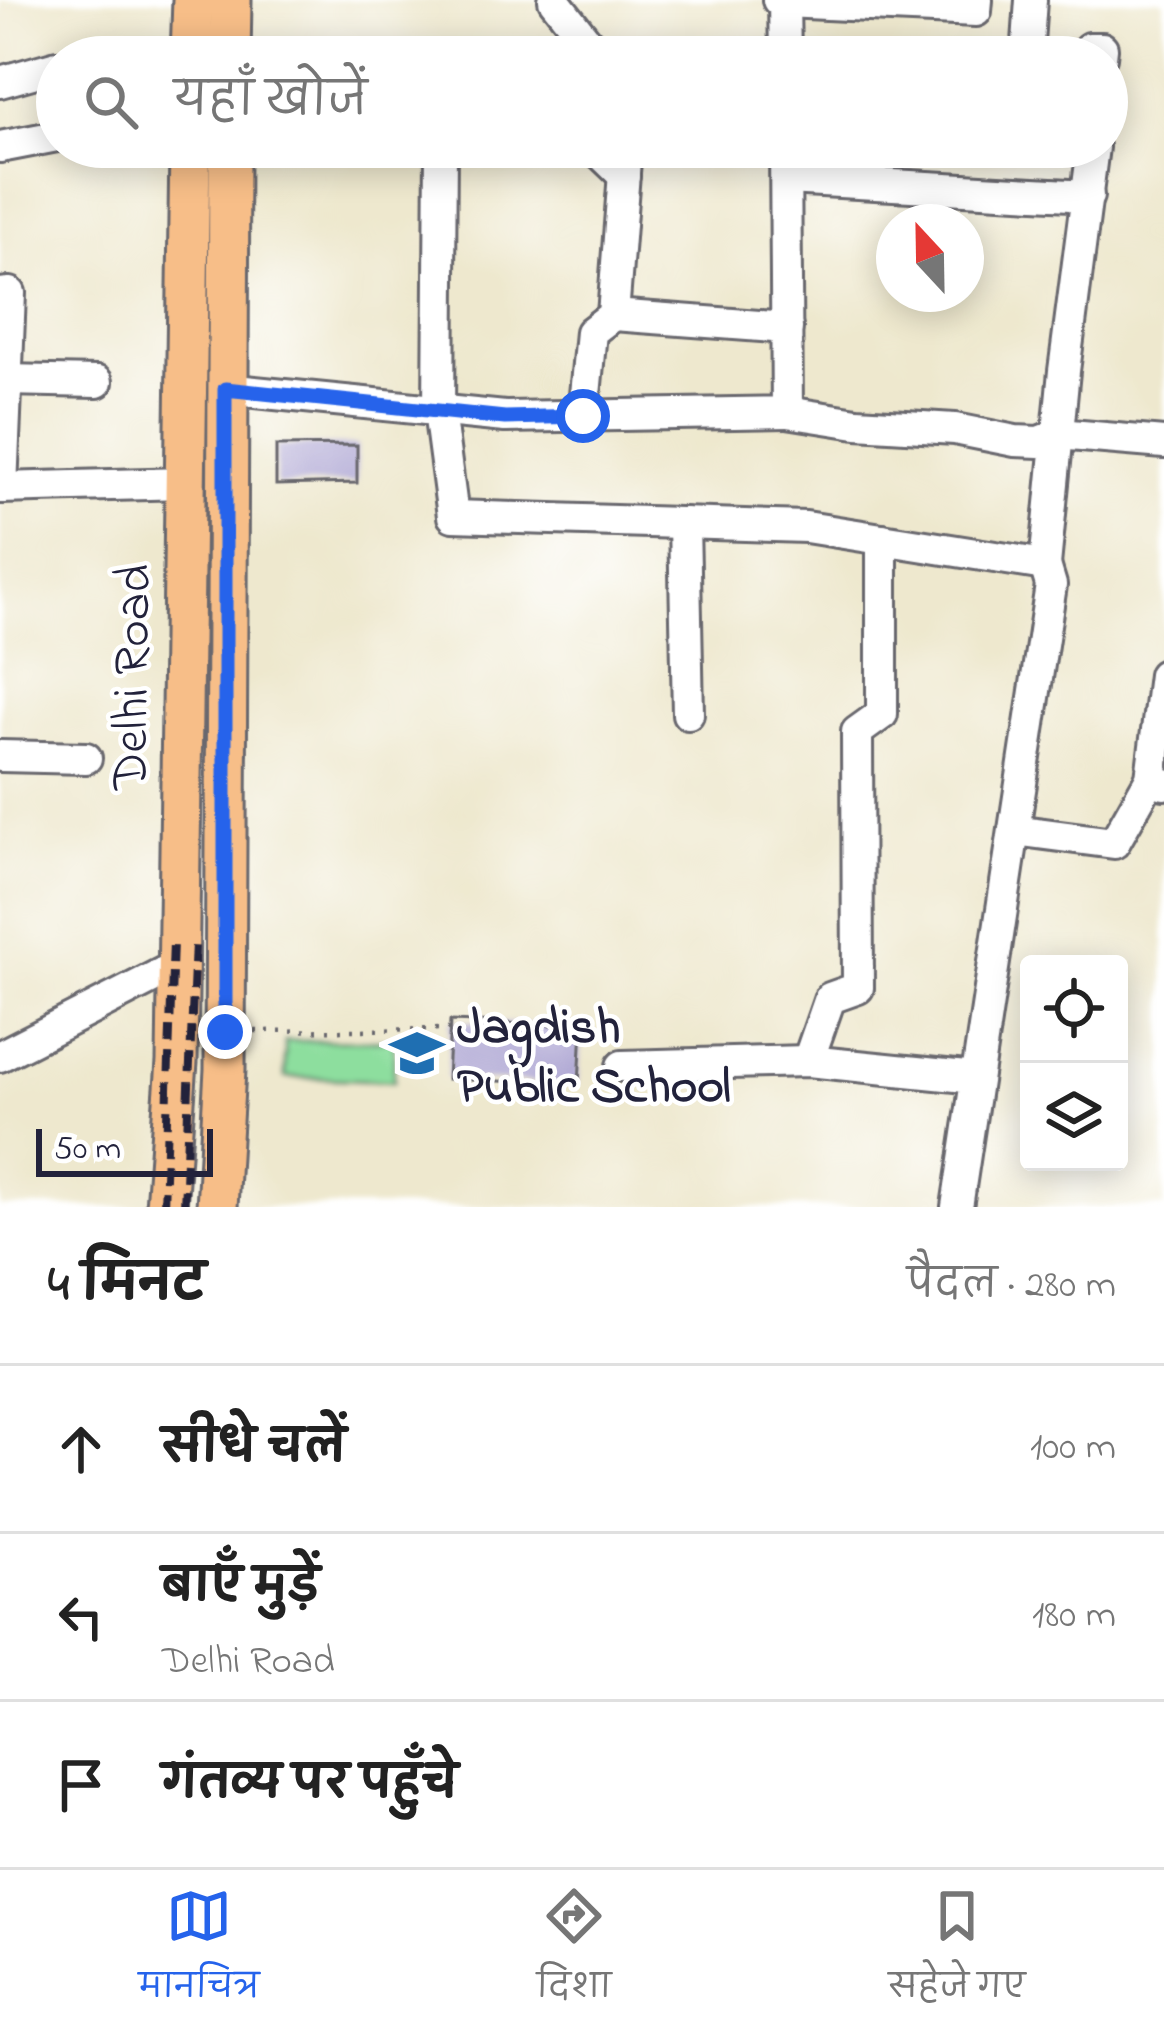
<!DOCTYPE html>
<html lang="hi">
<head>
<meta charset="utf-8">
<style>
	:root { --surface:#fff; --page:#f2f2f2; --text:#222; --muted:#767676; --line:#e0e0e0; --accent:#2563eb }
	body { margin:0; font-family:"Indie Flower","Playpen Sans Deva",sans-serif; background:var(--page); color:var(--text) }
	.controls { position:absolute; right:36px; bottom:36px; display:grid; overflow:hidden; border-radius:12px; box-shadow:0 6px 30px #0003 }
	.controls button { width:108px; height:108px; display:grid; place-items:center; padding:0; border:0; border-bottom:3px solid var(--line); background:var(--surface); color:var(--text); font:60px sans-serif }
	.compass { position:absolute; left:876px; top:204px; width:108px; height:108px; border-radius:50%; background:var(--surface); box-shadow:0 6px 30px #0003; rotate:338deg }
	.scale { position:absolute; left:36px; bottom:30px; width:177px; box-sizing:border-box; padding-left:12px; border:6px solid #22223b; border-top:0; font-size:33px; line-height:42px; white-space:nowrap; color:#22223b; -webkit-text-stroke:9px #fff; paint-order:stroke }
	.stop { position:absolute; width:36px; height:36px; margin:-27px; border:9px solid #2563eb; border-radius:50%; background:#fff }
	.stop.end { background:#2563eb; border-color:#fff; box-shadow:0 3px 12px #0008 }
	.list { margin:0; padding:0; list-style:none }
	h2 { display:flex; justify-content:space-between; align-items:center; height:156px; margin:0; padding:0 48px; font-size:51px }
	h2 small { font-size:39px; font-weight:400; color:var(--muted) }
	.list li { display:grid; grid-template-columns:78px 1fr auto; gap:36px; align-items:center; box-sizing:border-box; height:168px; padding:0 48px; border-top:3px solid var(--line) }
	.list b { display:block; font-size:45px; white-space:nowrap }
	.list p { margin:0; font-size:39px; white-space:nowrap; color:var(--muted) }
	.list em { font-size:39px; font-style:normal; color:var(--muted) }
	.icon { flex:none; width:66px; height:66px; fill:none; stroke:currentColor; stroke-width:2; stroke-linecap:round; stroke-linejoin:round }
	.map { position:relative; flex:none; width:1164px; height:1207px; overflow:hidden }
	.search { position:absolute; background:var(--surface); box-shadow:0 6px 30px #0003; left:36px; right:36px; top:36px; height:132px; display:flex; align-items:center; gap:30px; box-sizing:border-box; padding:0 42px; border-radius:66px; color:var(--muted); font-size:45px }
	.sheet { height:660px; background:var(--surface) }
	nav { display:flex; justify-content:space-around; align-items:center; box-sizing:border-box; height:168px; border-top:3px solid var(--line); background:var(--surface); font-size:33px; color:var(--muted) }
	nav a { display:grid; justify-items:center; gap:6px }
	nav .on { color:var(--accent) }
	.map>svg:first-child { display:block }
	.green { fill:#8dde9e; stroke:#58806c; stroke-width:3 }
	.building { fill:#b3acd6 }
	.lines { fill:none; stroke-linecap:round; stroke-linejoin:round }
	.minor-casing { stroke:#69676e; stroke-width:36 }
	.major-casing { stroke:#69676e; stroke-width:45 }
	.path { stroke:#69676e; stroke-width:4.5; stroke-dasharray:3 9; stroke-linecap:butt }
	.minor { stroke:#fff; stroke-width:30 }
	.major { stroke:#f7be88; stroke-width:39 }
	.rail { stroke:#22223b; stroke-width:8; stroke-dasharray:18 9; stroke-linecap:butt }
	.route { stroke:#2563eb; stroke-width:15 }
	.labels { text-anchor:middle; stroke-width:9; stroke-linejoin:round; paint-order:stroke }
	.street-label { font-size:51px; fill:#22223b; stroke:#fff }
	.poi-label { font-size:51px; font-weight:bold; fill:#22223b; stroke:#fff; text-anchor:start }
</style>
</head>
<body>
<div class="map">
<svg width="1164" height="1207" viewBox="0 0 1164 1207">
	<rect width="100%" height="100%" fill="#fff"/>
	<filter id="ink" filterUnits="userSpaceOnUse"><feTurbulence type="fractalNoise" baseFrequency=".00833" numOctaves="2"/><feDisplacementMap in="SourceGraphic" scale="24" xChannelSelector="R" yChannelSelector="G"/><feConvolveMatrix kernelMatrix="1 2 1 2 8 2 1 2 1" color-interpolation-filters="sRGB"/></filter>
	<filter id="wash" filterUnits="userSpaceOnUse"><feTurbulence type="fractalNoise" baseFrequency=".004" numOctaves="4" result="noise"/><feDisplacementMap in="SourceGraphic" scale="48" xChannelSelector="R" yChannelSelector="G"/><feGaussianBlur stdDeviation="2.7" result="paint"/><feColorMatrix in="noise" values="0 0 0 0 0 0 0 0 0 0 0 0 0 0 0 0 0 1.4 0 .05"/><feComposite in="paint" operator="in"/></filter>
	<g filter="url(#wash)">
		<rect width="100%" height="100%" fill="#eee8ce"/>
		<!-- green -->
		<polygon class="green" points="394,1040 394,1081 285,1077 285,1041"/>
		<g id="blocks">
			<!-- building -->
			<g class="building">
				<polygon points="357,445 357,483 276,485 276,446"/>
				<polygon points="450,1021 582,1026 579,1084 447,1079"/>
			</g>
		</g>
	</g>
	<g filter="url(#ink)">
		<use href="#blocks" fill-opacity="0" stroke="#69676e" stroke-width="3"/>
		<g class="lines">
			<defs>
				<g id="minor">
					<polyline points="554,0 599,57"/>
					<polyline points="778,0 784,2 785,57"/>
					<polyline points="784,2 976,11 977,0"/>
					<polyline points="94,57 107,54"/>
					<polyline points="1027,57 1031,0"/>
					<polyline points="1086,57 1089,48 1102,48 1101,57"/>
					<polyline points="0,82 57,66"/>
					<polyline points="0,147 57,136"/>
					<polyline points="447,147 441,148 439,411 453,516 806,527 1045,565 1064,371 1093,147"/>
					<polyline points="585,147 596,149 624,176"/>
					<polyline points="786,179 1088,196"/>
					<polyline points="0,294 10,293 2,488"/>
					<polyline points="613,315 787,328"/>
					<polyline points="6,380 97,382"/>
					<polyline points="225,389 505,417 787,412 785,147"/>
					<polyline points="787,412 857,423 955,429 1015,441 1039,442 1058,434 1164,443"/>
					<polyline points="583,416 591,332 613,315 626,147"/>
					<polyline points="0,488 186,483"/>
					<polyline points="684,523 688,714"/>
					<polyline points="1164,675 1151,778 1164,784"/>
					<polyline points="0,756 86,758"/>
					<polyline points="1014,830 1114,843 1151,778"/>
					<polyline points="0,1056 178,965"/>
					<polyline points="808,1061 830,998 858,988 857,732 882,714 882,539"/>
					<polyline points="622,1066 808,1061 976,1078"/>
					<polyline points="957,1207 1051,585 1045,565"/>
				</g>
				<g id="major">
					<polyline points="191,57 193,0"/>
					<polyline points="230,57 231,0"/>
					<polyline points="166,1207 177,1062 190,147"/>
					<polyline points="217,1207 225,1070 229,147"/>
				</g>
			</defs>
			<!-- minor casing -->
			<use href="#minor" class="minor-casing"/>
			<!-- major casing -->
			<use href="#major" class="major-casing"/>
			<!-- path -->
			<polyline class="path" points="255,1031 449,1029"/>
			<!-- minor -->
			<use href="#minor" class="minor"/>
			<!-- major -->
			<use href="#major" class="major"/>
			<!-- rail -->
			<g class="rail">
				<polyline points="164,1207 173,941"/>
				<polyline points="184,1207 195,942"/>
			</g>
		</g>
	</g>
	<g class="lines" filter="url(#ink)">
		<!-- route -->
		<polyline class="route" points="225,1032 225,389 505,418 583,416"/>
	</g>
	<!-- icons -->
	<defs>
		<symbol id="school-bare" viewBox="-9 -9 18 18"><path d="M0-5L7-2L0 1L-7-2ZM-4 1L0 2.5L4 1V4Q0 6-4 4Z" fill="#1f6fb2" stroke="#fff" stroke-width="2.5" paint-order="stroke"/></symbol>
	</defs>
	<g fill-rule="evenodd">
		<use href="#school-bare" x="379" y="1015" width="76" height="76"/>
	</g>
	<g class="labels">
		<!-- street labels -->
		<g class="street-label">
			<text transform="translate(129 677) rotate(-89)" y="18">Delhi Road</text>
		</g>
		<!-- poi labels -->
		<g class="poi-label">
			<text x="457" y="1042">Jagdish<tspan x="457" dy="59">Public School</tspan></text>
		</g>
	</g>
</svg>
<div class="controls">
<button><svg class="icon" aria-label="locate" viewBox="0 0 24 24"><circle cx="12" cy="12" r="6"/><path d="M12 2v4M12 18v4M2 12h4M18 12h4"/></svg></button>
<button><svg class="icon" aria-label="layers" viewBox="0 0 24 24"><path d="M12 4l9 5-9 5-9-5zM3 14l9 5 9-5"/></svg></button>
</div>
<svg class="compass" viewBox="-18 -18 36 36"><path d="M0-13l5 13h-10z" fill="#e53935"/><path d="M0 13l5-13h-10z" fill="#767676"/></svg>
<div class="scale">50 m</div>
<div class="stop" style="left:583px;top:416px"></div>
<div class="stop end" style="left:225px;top:1032px"></div>
<div class="search"><svg class="icon" aria-label="search" viewBox="0 0 24 24"><circle cx="10" cy="10" r="6"/><path d="M15 15l6 6"/></svg>यहाँ खोजें</div>
</div>
<section class="sheet">
<h2>4 मिनट<small>पैदल · 280 m</small></h2>
<ul class="list">
<li><svg class="icon" aria-label="ahead" viewBox="0 0 24 24"><path d="M12 20V5M6 11l6-6 6 6"/></svg><div><b>सीधे चलें</b></div><em>100 m</em></li>
<li><svg class="icon" aria-label="left" viewBox="0 0 24 24"><path d="M17 20v-9H6M10 6l-5 5 5 5"/></svg><div><b>बाएँ मुड़ें</b><p>Delhi Road</p></div><em>180 m</em></li>
<li><svg class="icon" aria-label="arrive" viewBox="0 0 24 24"><path d="M6 21V4h12l-3 4 3 4H6"/></svg><div><b>गंतव्य पर पहुँचे</b></div></li>
</ul>
</section>
<nav>
<a class="on"><svg class="icon" aria-label="map" viewBox="0 0 24 24"><path d="M3 6l6-2 6 2 6-2v14l-6 2-6-2-6 2zM9 4v14M15 6v14"/></svg>मानचित्र</a>
<a><svg class="icon" aria-label="directions" viewBox="0 0 24 24"><path d="M12 3l9 9-9 9-9-9zM9 14v-3h6M13 9l2 2-2 2"/></svg>दिशा</a>
<a><svg class="icon" aria-label="saved" viewBox="0 0 24 24"><path d="M7 4h10v16l-5-4-5 4z"/></svg>सहेजे गए</a>
</nav>
</body>
</html>
